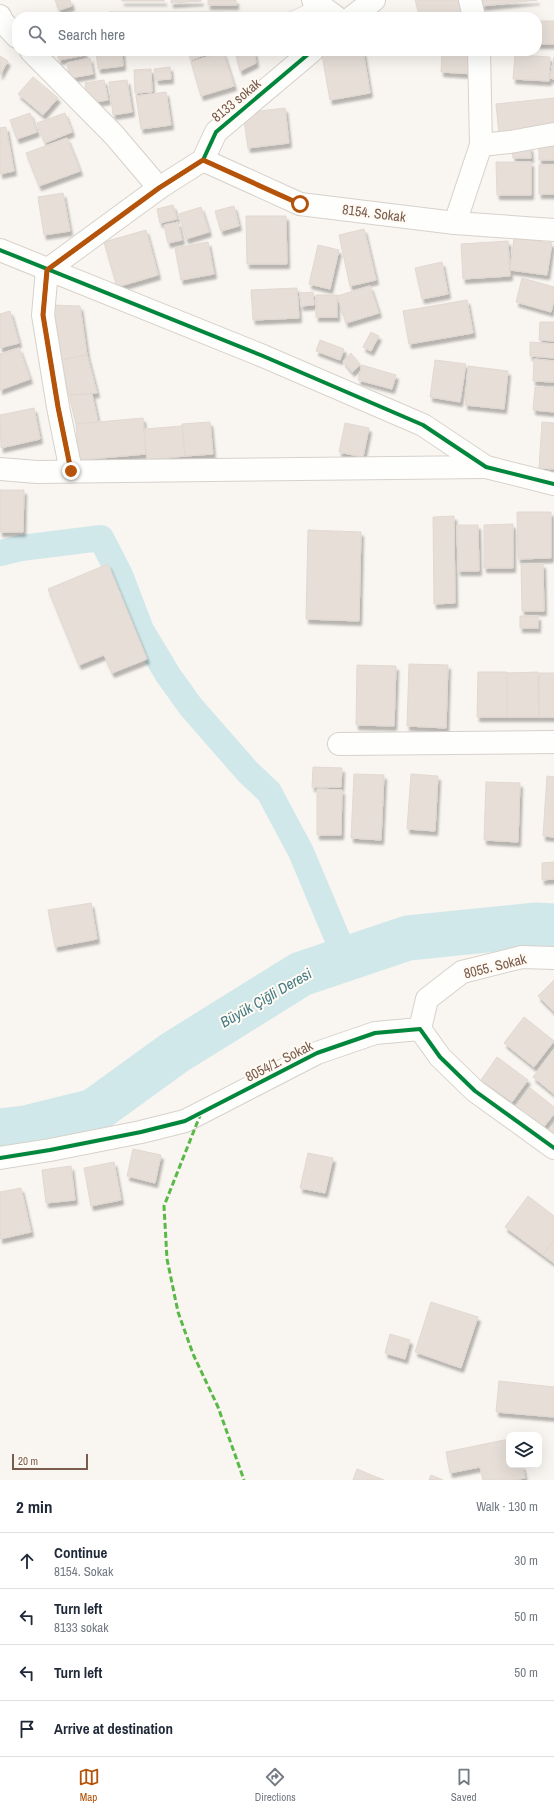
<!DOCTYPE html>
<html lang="en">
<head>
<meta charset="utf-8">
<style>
	:root { --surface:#fff; --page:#f2f2f3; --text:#1f2937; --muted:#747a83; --line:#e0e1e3; --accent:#b45309 }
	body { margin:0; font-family:"Archivo Narrow",sans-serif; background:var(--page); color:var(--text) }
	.controls { position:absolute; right:12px; bottom:12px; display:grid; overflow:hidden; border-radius:8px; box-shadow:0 4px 16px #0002 }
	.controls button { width:36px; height:36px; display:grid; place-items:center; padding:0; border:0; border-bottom:1px solid var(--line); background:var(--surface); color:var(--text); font:20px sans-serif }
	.scale { position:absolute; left:12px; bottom:10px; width:76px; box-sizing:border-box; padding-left:4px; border:2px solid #7a5c4d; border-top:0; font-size:11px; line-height:14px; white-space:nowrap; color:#7a5c4d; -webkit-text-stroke:3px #fffaf3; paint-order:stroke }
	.stop { position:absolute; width:12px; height:12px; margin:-9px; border:3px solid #b45309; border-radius:50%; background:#fff }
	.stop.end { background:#b45309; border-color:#fff; box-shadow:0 1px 4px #0008 }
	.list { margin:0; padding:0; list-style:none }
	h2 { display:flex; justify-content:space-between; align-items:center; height:52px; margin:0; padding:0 16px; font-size:17px }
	h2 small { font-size:13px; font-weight:400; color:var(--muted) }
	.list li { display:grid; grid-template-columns:26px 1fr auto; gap:12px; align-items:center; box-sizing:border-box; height:56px; padding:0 16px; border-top:1px solid var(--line) }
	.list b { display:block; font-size:15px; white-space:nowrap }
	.list p { margin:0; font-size:13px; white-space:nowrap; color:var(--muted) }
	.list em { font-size:13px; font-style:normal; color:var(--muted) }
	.icon { flex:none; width:22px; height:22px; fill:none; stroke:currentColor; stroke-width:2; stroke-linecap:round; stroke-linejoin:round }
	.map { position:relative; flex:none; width:554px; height:1480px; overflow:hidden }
	.search { position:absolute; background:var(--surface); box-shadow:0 4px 16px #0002; left:12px; right:12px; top:12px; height:44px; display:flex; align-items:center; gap:10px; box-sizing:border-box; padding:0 14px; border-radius:16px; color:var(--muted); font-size:15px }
	.sheet { height:276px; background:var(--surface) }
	nav { display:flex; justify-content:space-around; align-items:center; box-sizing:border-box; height:56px; border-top:1px solid var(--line); background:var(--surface); font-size:11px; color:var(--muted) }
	nav a { display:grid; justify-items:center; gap:2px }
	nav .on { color:var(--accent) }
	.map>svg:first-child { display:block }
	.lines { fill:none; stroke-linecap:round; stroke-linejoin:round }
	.canal { stroke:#d0e8ea; stroke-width:26 }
	.river { stroke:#d0e8ea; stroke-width:45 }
	.building { fill:#e6ded7; stroke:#e2d8d2; filter:url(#shadow) }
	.lane-casing { stroke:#d7d1cb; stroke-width:12 }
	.street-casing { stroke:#d7d1cb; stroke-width:24 }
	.secondary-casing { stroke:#d9d2cb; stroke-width:24 }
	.lane { stroke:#fefefd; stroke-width:11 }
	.street { stroke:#fefefd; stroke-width:22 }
	.secondary { stroke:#fefefd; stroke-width:22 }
	.quiet { stroke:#58b947; stroke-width:3; stroke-dasharray:6 3; stroke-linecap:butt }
	.cycleway-casing { stroke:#fffaf3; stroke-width:6 }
	.cycleway { stroke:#00873e; stroke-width:4 }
	.route { stroke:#b45309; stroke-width:5 }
	.labels { text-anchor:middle; stroke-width:4; stroke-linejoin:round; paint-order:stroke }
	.street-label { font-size:14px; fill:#7a5c4d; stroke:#fffaf3 }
	.water-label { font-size:15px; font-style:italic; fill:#437c86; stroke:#fffaf3 }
</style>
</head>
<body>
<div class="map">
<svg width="554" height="1480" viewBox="0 0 554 1480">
	<defs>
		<filter id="shadow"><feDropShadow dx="2.5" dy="4.5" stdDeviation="1" flood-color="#0004"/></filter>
	</defs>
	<rect width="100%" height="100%" fill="#f9f5f0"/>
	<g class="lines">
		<!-- canal -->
		<polyline class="canal" points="0,553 21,548 101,538 120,575 141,630 168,675 191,707 247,771 269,792 301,852 346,959"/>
		<!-- river -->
		<polyline class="river" points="0,1131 25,1128 94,1111 174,1053 301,974 408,938 536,925 554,926"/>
	</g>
	<!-- building -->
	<g class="building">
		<polygon points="55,0 70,0 72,6 59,10"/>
		<rect x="122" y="0" width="42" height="1"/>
		<polygon points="171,0 201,0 201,1 171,3"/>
		<rect x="208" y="0" width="28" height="5"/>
		<polygon points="415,0 459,0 464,17 420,17"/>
		<polygon points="481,0 537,0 482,6"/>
		<rect x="537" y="21" width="17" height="23"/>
		<polygon points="57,51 84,51 85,55 59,60"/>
		<polygon points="96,51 122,51 123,66 98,69"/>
		<polygon points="188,51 209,51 210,53 191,60"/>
		<polygon points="254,51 256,63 240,71 236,56"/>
		<polygon points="342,51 363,51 370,93 330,100 322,55"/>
		<polygon points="442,51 475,51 474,74 441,72"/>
		<polygon points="223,52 234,86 201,96 191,62"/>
		<polygon points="515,55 550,57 549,81 513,79"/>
		<polygon points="0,56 8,61 0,75"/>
		<polygon points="554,57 554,79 550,78"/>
		<polygon points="90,58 93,74 70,78 67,63"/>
		<polygon points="170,67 171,79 156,80 154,69"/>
		<polygon points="151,69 152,92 135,93 134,70"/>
		<polygon points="33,77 58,98 43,115 18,94"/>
		<polygon points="104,80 108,100 88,103 85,83"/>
		<polygon points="127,80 132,112 113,115 109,82"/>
		<polygon points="166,92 171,125 141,129 136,96"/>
		<polygon points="554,98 554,127 499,134 496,104"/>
		<polygon points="285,108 289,143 248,148 243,113"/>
		<polygon points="30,113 37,132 17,139 10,120"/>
		<polygon points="65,113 72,132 45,143 37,123"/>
		<polygon points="6,127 14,171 0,174 0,128"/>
		<polygon points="67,138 80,171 39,186 26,153"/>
		<rect x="539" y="144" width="15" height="16"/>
		<polygon points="512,147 530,147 531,158 513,158"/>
		<polygon points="496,162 531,162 531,195 497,195"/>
		<rect x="539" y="165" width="15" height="29"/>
		<polygon points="63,193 70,231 44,235 38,197"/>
		<polygon points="173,205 177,219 160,223 157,209"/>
		<polygon points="234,206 239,226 221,231 215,211"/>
		<polygon points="201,207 209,232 186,239 179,214"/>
		<polygon points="246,216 286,216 287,264 247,264"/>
		<polygon points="178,222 182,240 168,243 164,225"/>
		<polygon points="364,229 376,280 350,286 339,235"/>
		<polygon points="146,230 158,275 117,287 104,242"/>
		<polygon points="514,238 552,243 547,275 510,270"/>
		<polygon points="508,241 510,276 463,279 461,244"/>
		<polygon points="208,242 214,274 181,280 175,248"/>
		<polygon points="318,245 339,250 330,289 309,284"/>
		<polygon points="442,262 448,294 422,299 415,268"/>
		<polygon points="522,278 554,287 554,300 551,312 516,302"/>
		<polygon points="370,286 379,313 346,323 337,296"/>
		<polygon points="297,288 299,318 253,320 251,290"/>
		<polygon points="313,292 314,305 301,306 300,293"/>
		<rect x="316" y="295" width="21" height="22"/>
		<polygon points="467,300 473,333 409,344 403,311"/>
		<polygon points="51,305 80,306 87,355 61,360"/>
		<polygon points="10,311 19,343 0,348 0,314"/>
		<polygon points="540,322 554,322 554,341 539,340"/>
		<polygon points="371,332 379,336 371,351 363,347"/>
		<polygon points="320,340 344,349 340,360 316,351"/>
		<polygon points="530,342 554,344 554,358 530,356"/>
		<polygon points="19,348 30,379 0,390 0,354"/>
		<polygon points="351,353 360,365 352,372 343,361"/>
		<polygon points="87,355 97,393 69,395 61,360"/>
		<polygon points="534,359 554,361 554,382 533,381"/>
		<polygon points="435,360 466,364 460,402 430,397"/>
		<polygon points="362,365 396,375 392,389 358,380"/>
		<polygon points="468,366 508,371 504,409 465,405"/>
		<polygon points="535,387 554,388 554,412 533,410"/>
		<polygon points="92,394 98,422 76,424 69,395"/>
		<polygon points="34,408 40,439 1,448 0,415"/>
		<polygon points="143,418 146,454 79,460 76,424"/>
		<polygon points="210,422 213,454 185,456 182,424"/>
		<polygon points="542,422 554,423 554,469 539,468"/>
		<polygon points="345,423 369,428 363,457 339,452"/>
		<polygon points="182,426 185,456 147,460 144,429"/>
		<polygon points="0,490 24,490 23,532 0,532"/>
		<polygon points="517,512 551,512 551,558 518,559"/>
		<polygon points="454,516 455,603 434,604 433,517"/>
		<polygon points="513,524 513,568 484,568 484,525"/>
		<polygon points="457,525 478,525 479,571 458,571"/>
		<polygon points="308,530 361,532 359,621 306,619"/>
		<polygon points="108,564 147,659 112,673 104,655 79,665 48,589"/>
		<polygon points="521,564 543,564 544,611 522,611"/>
		<rect x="520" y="616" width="18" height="12"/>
		<polygon points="409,664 448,665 446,728 407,726"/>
		<polygon points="357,665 396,666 394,726 356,725"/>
		<polygon points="478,672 507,672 507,717 477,717"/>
		<polygon points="538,672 539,717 507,717 507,673"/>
		<rect x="539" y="673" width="15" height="44"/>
		<polygon points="313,767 342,768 341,787 312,787"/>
		<polygon points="354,774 384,775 381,840 351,838"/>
		<polygon points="411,774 438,776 435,831 407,829"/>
		<polygon points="547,776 554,777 554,837 543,836"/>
		<polygon points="486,782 520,783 518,842 484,840"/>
		<polygon points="317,789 342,790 341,835 317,835"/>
		<polygon points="554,862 554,879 542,880 542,863"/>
		<polygon points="91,903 97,939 55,947 48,910"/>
		<polygon points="554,980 554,1012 538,996"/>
		<polygon points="524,1017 554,1041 534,1067 504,1043"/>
		<polygon points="554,1049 554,1094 533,1077"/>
		<polygon points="497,1057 528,1080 512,1102 481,1080"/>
		<polygon points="530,1088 554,1107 554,1114 542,1129 515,1107"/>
		<polygon points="554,1124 554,1137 548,1132"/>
		<polygon points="133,1149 161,1155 155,1183 127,1176"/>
		<polygon points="308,1153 333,1158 325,1193 300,1188"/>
		<polygon points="114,1162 121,1200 91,1206 84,1168"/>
		<polygon points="71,1166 75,1200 46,1203 42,1170"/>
		<polygon points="21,1188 31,1232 0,1239 0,1192"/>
		<polygon points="528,1196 554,1216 554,1240 543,1255 505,1227"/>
		<polygon points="554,1240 554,1263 543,1255"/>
		<polygon points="431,1302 478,1317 461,1368 415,1352"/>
		<polygon points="390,1334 410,1340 405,1359 385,1353"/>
		<polygon points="499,1381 554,1387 554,1417 496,1412"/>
		<polygon points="509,1439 509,1465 522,1465 525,1478 514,1480 483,1480 480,1467 450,1473 446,1452"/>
		<polygon points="357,1469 384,1480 353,1480"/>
		<polygon points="431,1475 443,1480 429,1480"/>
	</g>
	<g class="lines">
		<defs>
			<g id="lane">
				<polyline points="112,17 220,17"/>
				<polyline points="292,17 319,5"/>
			</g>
			<g id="street">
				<polyline points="313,0 336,17"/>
				<polyline points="470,0 474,17"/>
				<polyline points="0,16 2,21 17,37"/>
				<polyline points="352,17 374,0"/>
				<polyline points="31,51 114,135 159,188"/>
				<polyline points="481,145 510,142 554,134"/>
				<polyline points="203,160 300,204 455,223 554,230"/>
				<polyline points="455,223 481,145 479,51"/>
				<polyline points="0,469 37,472 486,467"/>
				<polyline points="71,471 58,407 43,315 47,270 159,188 203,160 216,132 312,51"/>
				<polyline points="339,744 554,742"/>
				<polyline points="420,1029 427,999 462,972 522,957 554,958"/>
				<polyline points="0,1158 50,1150 141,1132 185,1121 317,1053 375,1033 420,1029 440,1057 475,1091 554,1148"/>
			</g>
			<polyline id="secondary" points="0,250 263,356 423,425 486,467 554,484"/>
		</defs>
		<!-- lane casing -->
		<use href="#lane" class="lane-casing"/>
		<!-- street casing -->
		<use href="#street" class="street-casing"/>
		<!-- secondary casing -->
		<use href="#secondary" class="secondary-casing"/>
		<!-- lane -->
		<use href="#lane" class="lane"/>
		<!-- street -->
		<use href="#street" class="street"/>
		<!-- secondary -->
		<use href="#secondary" class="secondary"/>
		<!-- quiet -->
		<polyline class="quiet" points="201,1113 164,1206 167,1259 178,1312 193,1354 218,1407 244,1480"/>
		<defs>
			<g id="cycleway">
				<polyline points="0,250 263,356 423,425 486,467 554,484"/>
				<polyline points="71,471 58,407 43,315 47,270 159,188 203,160 216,132 312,51"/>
				<polyline points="0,1158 50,1150 141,1132 185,1121 317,1053 375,1033 420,1029 440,1057 475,1091 554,1148"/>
			</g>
		</defs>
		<!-- cycleway casing -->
		<use href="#cycleway" class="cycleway-casing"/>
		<!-- cycleway -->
		<use href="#cycleway" class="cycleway"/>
	</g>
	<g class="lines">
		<!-- route -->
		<polyline class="route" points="71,471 58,407 43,315 47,270 159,188 203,160 300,204"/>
	</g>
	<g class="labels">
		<!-- street labels -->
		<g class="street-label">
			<text transform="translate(236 100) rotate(-40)" y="5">8133 sokak</text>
			<text transform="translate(374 213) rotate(7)" y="5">8154. Sokak</text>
			<text transform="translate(495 966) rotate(-14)" y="5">8055. Sokak</text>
			<text transform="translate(279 1061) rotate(-27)" y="5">8054/1. Sokak</text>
		</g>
		<!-- water labels -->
		<g class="water-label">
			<text transform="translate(266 998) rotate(-30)" y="5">Büyük Çiğli Deresi</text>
		</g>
	</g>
</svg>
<div class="controls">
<button><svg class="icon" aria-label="layers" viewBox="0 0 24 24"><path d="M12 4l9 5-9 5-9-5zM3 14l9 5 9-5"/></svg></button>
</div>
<div class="scale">20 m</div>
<div class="stop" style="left:300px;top:204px"></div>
<div class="stop end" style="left:71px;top:471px"></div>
<div class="search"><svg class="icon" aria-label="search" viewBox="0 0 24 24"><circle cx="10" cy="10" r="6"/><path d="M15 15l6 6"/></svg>Search here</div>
</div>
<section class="sheet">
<h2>2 min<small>Walk · 130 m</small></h2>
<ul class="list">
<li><svg class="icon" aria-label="ahead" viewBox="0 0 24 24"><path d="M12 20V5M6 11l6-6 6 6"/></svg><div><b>Continue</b><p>8154. Sokak</p></div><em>30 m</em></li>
<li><svg class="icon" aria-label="left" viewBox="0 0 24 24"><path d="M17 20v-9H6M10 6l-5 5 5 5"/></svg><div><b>Turn left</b><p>8133 sokak</p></div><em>50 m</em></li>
<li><svg class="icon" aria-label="left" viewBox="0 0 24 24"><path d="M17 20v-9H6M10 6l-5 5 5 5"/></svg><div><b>Turn left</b></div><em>50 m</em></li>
<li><svg class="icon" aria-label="arrive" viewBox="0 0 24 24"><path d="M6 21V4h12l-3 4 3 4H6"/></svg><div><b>Arrive at destination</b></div></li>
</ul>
</section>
<nav>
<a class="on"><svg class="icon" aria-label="map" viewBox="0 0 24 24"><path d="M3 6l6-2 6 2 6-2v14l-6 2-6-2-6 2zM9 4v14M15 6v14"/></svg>Map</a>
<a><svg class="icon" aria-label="directions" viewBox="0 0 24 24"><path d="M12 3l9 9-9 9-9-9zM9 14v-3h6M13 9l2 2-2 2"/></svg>Directions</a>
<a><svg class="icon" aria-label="saved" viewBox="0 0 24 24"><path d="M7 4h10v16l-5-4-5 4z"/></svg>Saved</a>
</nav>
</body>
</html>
